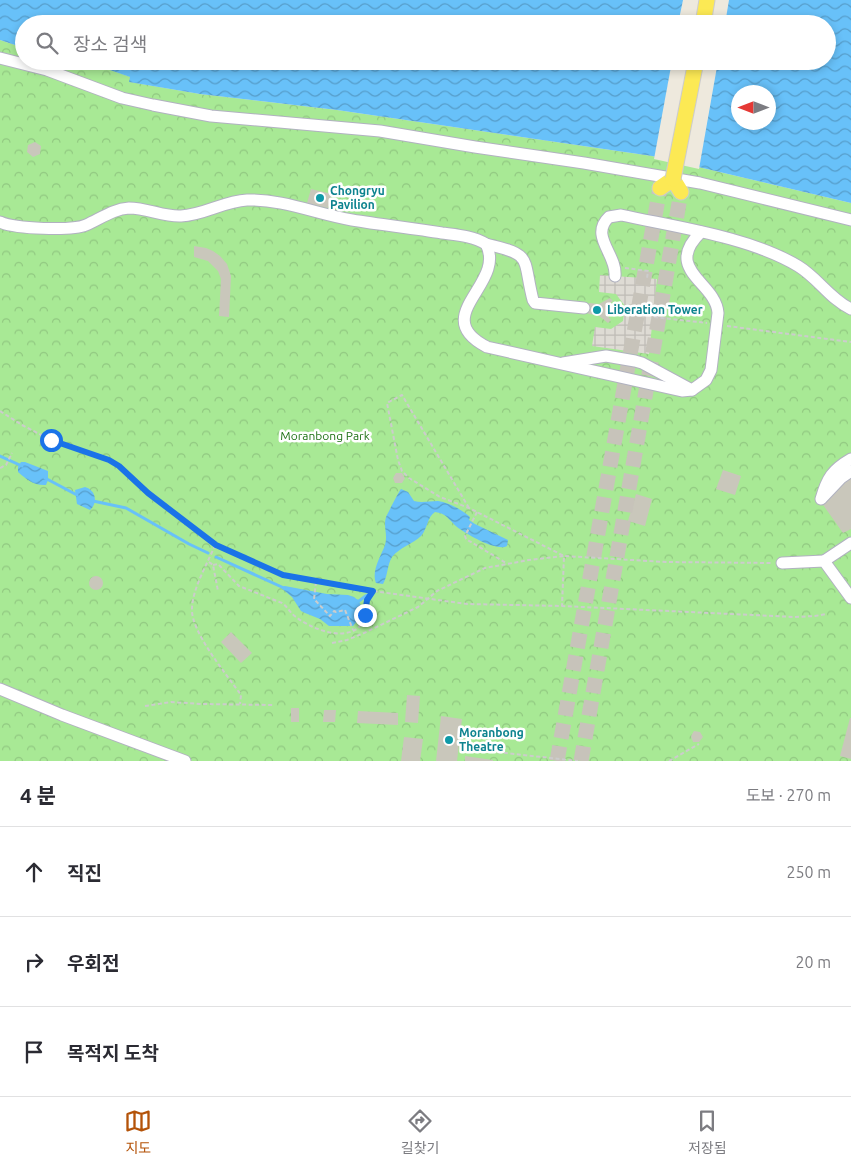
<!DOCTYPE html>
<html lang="ko">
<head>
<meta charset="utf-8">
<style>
	:root { --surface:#fff; --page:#f2f2f3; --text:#2b2b33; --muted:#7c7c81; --line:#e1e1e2; --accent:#b45309 }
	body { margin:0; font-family:Ubuntu,"Noto Sans KR",sans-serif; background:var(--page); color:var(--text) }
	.compass { position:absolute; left:731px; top:85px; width:45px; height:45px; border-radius:50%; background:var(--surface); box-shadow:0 2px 8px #0003; rotate:270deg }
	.stop { position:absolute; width:15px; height:15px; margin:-11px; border:4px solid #1a73e8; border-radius:50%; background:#fff }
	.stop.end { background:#1a73e8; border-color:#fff; box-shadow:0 1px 5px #0008 }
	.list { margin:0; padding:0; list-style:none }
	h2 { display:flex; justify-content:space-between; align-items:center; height:65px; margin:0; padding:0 20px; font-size:21px }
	h2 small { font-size:16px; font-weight:400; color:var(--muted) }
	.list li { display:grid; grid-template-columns:32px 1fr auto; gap:15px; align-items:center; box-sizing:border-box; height:90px; padding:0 20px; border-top:1px solid var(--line) }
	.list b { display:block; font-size:19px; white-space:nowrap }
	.list em { font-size:16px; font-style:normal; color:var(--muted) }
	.icon { flex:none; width:28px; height:28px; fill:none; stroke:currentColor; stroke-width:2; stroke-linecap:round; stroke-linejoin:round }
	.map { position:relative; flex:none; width:851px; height:761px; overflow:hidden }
	.search { position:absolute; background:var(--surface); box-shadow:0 2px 8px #0003; left:15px; right:15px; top:15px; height:55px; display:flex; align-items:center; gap:12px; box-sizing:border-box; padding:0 18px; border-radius:28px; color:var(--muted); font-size:19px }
	.sheet { height:335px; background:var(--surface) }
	nav { display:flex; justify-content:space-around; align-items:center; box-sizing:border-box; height:70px; border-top:1px solid var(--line); background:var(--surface); font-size:14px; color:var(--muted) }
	nav a { display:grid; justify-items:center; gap:2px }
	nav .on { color:var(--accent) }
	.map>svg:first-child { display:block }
	.park { fill:url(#park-crowns) }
	.plaza { fill:url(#plaza-grid) }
	.water { fill:url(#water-waves); fill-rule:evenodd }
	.pier { fill:#eee9dd }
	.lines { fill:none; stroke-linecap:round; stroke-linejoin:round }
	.stream { stroke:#68c1f9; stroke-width:3 }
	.building { fill:#c9c7bb }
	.major-tunnel { stroke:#c7c3ba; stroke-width:15; stroke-dasharray:15 8; stroke-linecap:butt }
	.minor-casing { stroke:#b1b2c0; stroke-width:13 }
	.major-casing { stroke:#ccc; stroke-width:17 }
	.path { stroke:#ccc; stroke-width:2; stroke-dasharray:4 2.5; stroke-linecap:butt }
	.minor { stroke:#fff; stroke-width:11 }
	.major { stroke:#fce954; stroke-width:15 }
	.major-bridge-casing { stroke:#ccc; stroke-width:17; stroke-linecap:butt }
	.major-bridge { stroke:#fce954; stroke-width:15 }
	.route { stroke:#1a73e8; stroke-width:6 }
	.culture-dot { fill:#0f9aa8; stroke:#fff; stroke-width:2 }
	.labels { text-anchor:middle; stroke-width:5; stroke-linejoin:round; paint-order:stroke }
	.culture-label { font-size:12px; font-weight:bold; fill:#0d838f; stroke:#fff; text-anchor:start }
	.park-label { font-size:12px; fill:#1d7014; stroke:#fff }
</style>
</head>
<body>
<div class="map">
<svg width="851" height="761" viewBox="0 0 851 761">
	<defs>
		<pattern id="park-crowns" width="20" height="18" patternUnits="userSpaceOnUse" patternTransform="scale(1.25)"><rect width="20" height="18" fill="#a8e995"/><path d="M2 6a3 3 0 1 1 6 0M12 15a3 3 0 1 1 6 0" fill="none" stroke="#91c881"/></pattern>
		<pattern id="plaza-grid" width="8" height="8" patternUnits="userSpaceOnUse" patternTransform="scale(1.25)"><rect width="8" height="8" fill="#dedbd4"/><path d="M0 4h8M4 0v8" fill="none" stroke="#bfbcb6"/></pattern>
		<pattern id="water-waves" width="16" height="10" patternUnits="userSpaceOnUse" patternTransform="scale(1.25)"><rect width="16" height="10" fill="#68c1f9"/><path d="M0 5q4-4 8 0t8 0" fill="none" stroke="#569dca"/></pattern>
	</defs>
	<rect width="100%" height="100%" fill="#eee9dd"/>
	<!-- park -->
	<polygon class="park" points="0,40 24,48 24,61 66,61 73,64 74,61 84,61 131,77 130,82 200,94 337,110 652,156 851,203 851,761 0,761"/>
	<!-- plaza -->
	<polygon class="plaza" points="600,275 657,279 649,354 592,346 595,327 611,329 623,321 625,306 616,294 599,292"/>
	<!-- water -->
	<g class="water">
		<path d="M0,0h851v203l-199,-47 -315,-46 -137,-16 -71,-12 1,-5 -46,-16h743v-37h-803v24l-24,-8zM738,92h30v30h-30z"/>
		<path d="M21,462h4l23,9v9l-2,5c-12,1 -20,-6 -28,-13v-5z"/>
		<path d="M85,487c11,3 13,16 5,23l-13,-6 -2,-14z"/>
		<path d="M401,489l7,3 6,9c8,2 15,0 24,0 9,1 25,9 32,16l-1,3 6,4 33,16 -1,6c-10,6 -41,-12 -50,-19 -8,-7 -11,-14 -22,-15 -8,5 -7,16 -14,24 -8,8 -21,11 -29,21 -5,8 -4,19 -9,27l-7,-1c-5,-12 5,-27 9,-38 3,-10 -2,-19 1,-28 2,-4 13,-26 15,-28z"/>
		<polygon points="285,586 327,594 348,595 354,597 359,601 362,609 361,616 353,626 329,626 320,619 305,613 301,611 292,597 280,587"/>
	</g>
	<!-- pier -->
	<g class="pier">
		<polygon points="683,0 729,0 725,24 678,24"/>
		<polygon points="672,61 718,61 699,169 654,159"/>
	</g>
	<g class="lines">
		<!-- stream -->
		<g class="stream">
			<polyline points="0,456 22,466"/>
			<polyline points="45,478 77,495"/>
			<polyline points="93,501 126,508 189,544 208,553"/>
			<polyline points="216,557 284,588"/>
			<polyline points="355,601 359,601 367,595"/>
		</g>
	</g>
	<!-- building -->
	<g class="building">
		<polygon points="35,142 41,146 40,154 33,157 27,152 28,145"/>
		<polygon points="311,189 332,194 328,208 307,203"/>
		<polygon points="194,246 206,248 213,251 220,256 227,264 231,276 229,317 219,316 221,279 218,271 208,261 194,257"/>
		<polygon points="610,298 613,301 607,306 606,314 611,320 608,323 598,315 588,314 589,303 599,304"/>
		<polygon points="723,470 741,476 735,495 716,489"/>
		<polygon points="396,473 402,473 405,478 402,483 395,483 393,478"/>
		<polygon points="851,473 851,529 843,533 821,502"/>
		<polygon points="636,494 652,499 645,526 628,521"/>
		<circle cx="96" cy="583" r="7"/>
		<polygon points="231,632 252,653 241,663 221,642"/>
		<polygon points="407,695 420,696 418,723 405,722"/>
		<rect x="291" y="708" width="8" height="14"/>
		<polygon points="324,710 336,710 335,722 323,722"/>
		<polygon points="358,711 398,713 398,725 357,723"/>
		<polygon points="441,716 462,719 457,761 436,761"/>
		<polygon points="850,718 851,718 851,759 840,756"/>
		<polygon points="694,731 700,732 703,737 699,742 693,742 691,736"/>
		<polygon points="404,737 423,739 420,761 401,761"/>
		<polygon points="465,756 493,760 493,761 465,761"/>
	</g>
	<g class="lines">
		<!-- major-tunnel -->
		<g class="major-tunnel">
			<polyline points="557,761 660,188"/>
			<polyline points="581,761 681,192"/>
		</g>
		<defs>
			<g id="minor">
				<polyline points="0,58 47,70 122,98 153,105 211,116 380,131 475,147 584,163 700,183 851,220"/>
				<path d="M0,222c15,7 72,9 86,3 14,-6 27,-16 43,-17 18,0 35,9 52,8 23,-1 43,-15 66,-16 36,-1 70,14 105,20 30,5 60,8 90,13 15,2 31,3 44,11 21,40 -59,72 1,103l195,44 10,-1"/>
				<path d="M486,244c48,11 36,13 47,56l2,3 49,5"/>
				<path d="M615,276c2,-22 -26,-40 -6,-59l12,-2c54,12 129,22 177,51 20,12 32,33 53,43"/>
				<path d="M563,363l43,-7 29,5 7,2 50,27 14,-10 5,-10 7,-57c-2,-31 -56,-43 -17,-81"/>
				<polyline points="822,498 841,478 851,471"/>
				<path d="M821,499c6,-21 11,-29 30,-40"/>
				<polyline points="824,561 851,543"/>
				<polyline points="782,563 824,561 851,598"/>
				<polyline points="0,689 62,715 185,761"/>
			</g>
			<g id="major">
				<polyline points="703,24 707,0"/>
				<polyline points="660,188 673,179 681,192"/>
			</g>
		</defs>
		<!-- minor casing -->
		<use href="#minor" class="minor-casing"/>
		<!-- major casing -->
		<use href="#major" class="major-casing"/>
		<!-- path -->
		<g class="path">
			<polyline points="625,268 648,271 647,278"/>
			<polyline points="654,317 707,323"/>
			<polyline points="727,326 851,342"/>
			<polyline points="0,411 22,425 51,440 109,460 119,466 148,493 216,545 283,575 373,591 467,604 562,606 795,617 815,616 826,614"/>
			<polyline points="0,468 6,465 12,453"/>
			<polyline points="469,508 402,395 387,403 398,460 402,471 409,478 440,497 469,508 564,556 666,562 772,563"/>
			<polyline points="477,512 465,536 466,539 506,563"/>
			<path d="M215,545c-8,20 -22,42 -23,63 -2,23 35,67 49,87l-1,9"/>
			<polyline points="209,562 213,565 218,591"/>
			<path d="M213,565l5,-1 21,22 43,17c6,4 8,10 14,14 14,11 45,24 62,11 8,-7 6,-18 9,-26 1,-4 3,-7 5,-10"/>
			<polyline points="316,582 314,599 330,616 334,611 336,612 345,610 353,630"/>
			<polyline points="332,643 347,640 364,633 418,607 437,591 485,568 529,560 564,556 562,606"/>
			<polyline points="145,706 171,702 202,704 274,705"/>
			<polyline points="478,750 578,761"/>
			<polyline points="669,761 699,744"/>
		</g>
		<!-- minor -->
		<use href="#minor" class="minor"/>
		<!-- major -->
		<use href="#major" class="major"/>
		<defs>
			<polyline id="major-bridge" points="673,179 696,61"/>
		</defs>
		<!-- major-bridge casing -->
		<use href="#major-bridge" class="major-bridge-casing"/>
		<!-- major-bridge -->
		<use href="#major-bridge" class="major-bridge"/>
	</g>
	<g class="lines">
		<!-- route -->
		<polyline class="route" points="51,440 109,460 119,466 148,493 216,545 283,575 373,591 367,600 365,615"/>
	</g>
	<!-- markers -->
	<g class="culture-dot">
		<circle cx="320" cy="198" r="5"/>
		<circle cx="597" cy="310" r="5"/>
		<circle cx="449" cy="740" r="5"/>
	</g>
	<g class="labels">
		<!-- culture labels -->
		<g class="culture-label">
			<text x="330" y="195">Chongryu<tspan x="330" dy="14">Pavilion</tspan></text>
			<text x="607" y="314">Liberation Tower</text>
			<text x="459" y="737">Moranbong<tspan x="459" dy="14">Theatre</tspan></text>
		</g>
		<!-- park labels -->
		<g class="park-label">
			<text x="325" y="440">Moranbong Park</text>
		</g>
	</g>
</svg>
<svg class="compass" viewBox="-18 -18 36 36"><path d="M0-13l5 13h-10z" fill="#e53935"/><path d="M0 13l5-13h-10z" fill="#7c7c81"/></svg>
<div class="stop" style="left:51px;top:440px"></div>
<div class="stop end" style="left:365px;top:615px"></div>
<div class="search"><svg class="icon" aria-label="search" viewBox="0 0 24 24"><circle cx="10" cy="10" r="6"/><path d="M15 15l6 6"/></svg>장소 검색</div>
</div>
<section class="sheet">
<h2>4 분<small>도보 · 270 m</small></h2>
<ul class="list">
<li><svg class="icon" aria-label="ahead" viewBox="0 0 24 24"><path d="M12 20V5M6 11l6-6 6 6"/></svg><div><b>직진</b></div><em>250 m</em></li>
<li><svg class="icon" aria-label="right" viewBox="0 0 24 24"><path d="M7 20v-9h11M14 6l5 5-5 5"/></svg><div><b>우회전</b></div><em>20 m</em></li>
<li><svg class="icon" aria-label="arrive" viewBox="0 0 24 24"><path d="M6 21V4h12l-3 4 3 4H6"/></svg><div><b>목적지 도착</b></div></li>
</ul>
</section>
<nav>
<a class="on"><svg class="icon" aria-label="map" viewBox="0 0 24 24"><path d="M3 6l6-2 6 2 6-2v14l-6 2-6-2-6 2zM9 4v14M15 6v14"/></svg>지도</a>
<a><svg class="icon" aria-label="directions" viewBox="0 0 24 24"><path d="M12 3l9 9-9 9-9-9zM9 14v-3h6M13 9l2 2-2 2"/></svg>길찾기</a>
<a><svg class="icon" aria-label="saved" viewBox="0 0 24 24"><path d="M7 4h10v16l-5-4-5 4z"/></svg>저장됨</a>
</nav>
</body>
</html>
